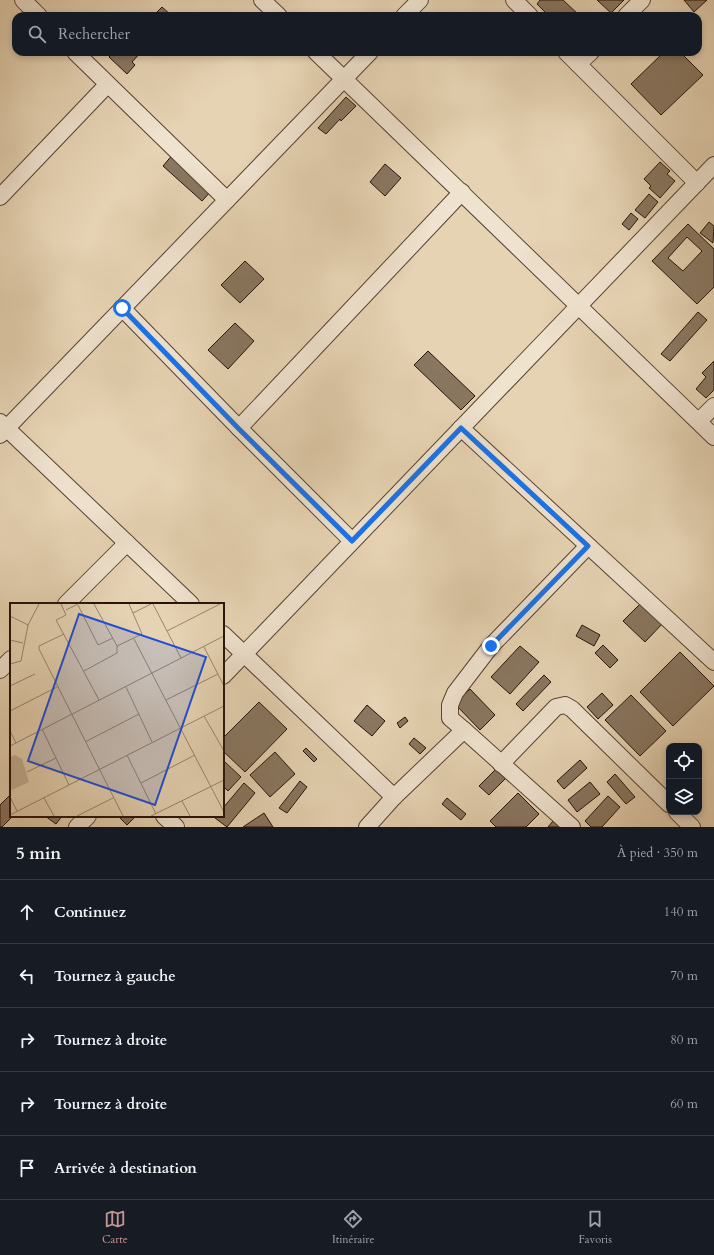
<!DOCTYPE html>
<html lang="fr">
<head>
<meta charset="utf-8">
<style>
	:root { --surface:#171b24; --page:#20242c; --text:#f1f3f6; --muted:#9ea1a6; --line:#363941; --accent:#c59692 }
	body { margin:0; font-family:Cardo,serif; background:var(--page); color:var(--text) }
	.controls { position:absolute; right:12px; bottom:12px; display:grid; overflow:hidden; border-radius:8px; box-shadow:0 2px 6px #0003 }
	.controls button { width:36px; height:36px; display:grid; place-items:center; padding:0; border:0; border-bottom:1px solid var(--line); background:var(--surface); color:var(--text); font:20px sans-serif }
	.stop { position:absolute; width:12px; height:12px; margin:-9px; border:3px solid #1a73e8; border-radius:50%; background:#fff }
	.stop.end { background:#1a73e8; border-color:#fff; box-shadow:0 1px 4px #0008 }
	.list { margin:0; padding:0; list-style:none }
	h2 { display:flex; justify-content:space-between; align-items:center; height:52px; margin:0; padding:0 16px; font-size:17px }
	h2 small { font-size:13px; font-weight:400; color:var(--muted) }
	.list li { display:grid; grid-template-columns:26px 1fr auto; gap:12px; align-items:center; box-sizing:border-box; height:64px; padding:0 16px; border-top:1px solid var(--line) }
	.list b { display:block; font-size:15px; white-space:nowrap }
	.list em { font-size:13px; font-style:normal; color:var(--muted) }
	.icon { flex:none; width:22px; height:22px; fill:none; stroke:currentColor; stroke-width:2; stroke-linecap:round; stroke-linejoin:round }
	.map { position:relative; flex:none; width:714px; height:827px; overflow:hidden }
	.search { position:absolute; background:var(--surface); box-shadow:0 2px 6px #0003; left:12px; right:12px; top:12px; height:44px; display:flex; align-items:center; gap:10px; box-sizing:border-box; padding:0 14px; border-radius:12px; color:var(--muted); font-size:15px }
	.sheet { height:372px; background:var(--surface) }
	nav { display:flex; justify-content:space-around; align-items:center; box-sizing:border-box; height:56px; border-top:1px solid var(--line); background:var(--surface); font-size:11px; color:var(--muted) }
	nav a { display:grid; justify-items:center; gap:2px }
	nav .on { color:var(--accent) }
	.map>svg:first-child { display:block }
	.building { fill:#897761; stroke:#251309; fill-rule:evenodd }
	.lines { fill:none; stroke-linecap:round; stroke-linejoin:round }
	.street-casing { stroke:#554334; stroke-width:18 }
	.street { stroke:#efe2ce; stroke-width:16 }
	.route { stroke:#1a73e8; stroke-width:5 }
	.inset-road { fill:none; stroke:#99866f; stroke-width:1 }
	.view { fill:#1d4ed8; fill-opacity:0.15; stroke:#1d4ed8; stroke-width:2 }
	.inset-edge { fill:none; stroke:#251309; stroke-width:2 }
</style>
</head>
<body>
<div class="map">
<svg width="714" height="827" viewBox="0 0 714 827">
	<rect width="100%" height="100%" fill="#e6d3b3"/>
	<filter id="stains"><feTurbulence type="fractalNoise" baseFrequency=".005" numOctaves="4"/><feColorMatrix values="0 0 0 0 .2 0 0 0 0 .09 0 0 0 0 .02 0 0 0 .5 -.17"/></filter>
	<radialGradient id="worn" r=".72"><stop offset=".6" stop-color="#630" stop-opacity="0"/><stop offset="1" stop-color="#630" stop-opacity=".3"/></radialGradient>
	<!-- building -->
	<g class="building">
		<polygon points="540,0 563,0 580,16 549,16 537,4"/>
		<polygon points="597,0 624,0 611,13"/>
		<polygon points="684,0 707,0 694,12"/>
		<polygon points="162,7 172,16 153,16"/>
		<polygon points="114,52 141,52 132,62 135,65 127,74 109,57"/>
		<polygon points="664,52 680,52 703,75 661,115 631,84"/>
		<polygon points="346,97 356,106 341,121 340,119 326,134 318,128"/>
		<polygon points="174,153 214,188 202,201 163,166"/>
		<polygon points="660,162 670,171 667,174 675,181 660,198 649,188 651,186 644,179"/>
		<polygon points="385,164 401,178 385,196 370,182"/>
		<polygon points="649,194 658,202 645,218 635,210"/>
		<polygon points="631,213 638,219 629,230 622,224"/>
		<polygon points="709,222 714,226 713,243 700,233"/>
		<path d="M688,224l26,25v38l-17,17 -45,-43zM687,237l15,14 -19,20 -15,-13z"/>
		<polygon points="245,261 264,279 240,303 221,285"/>
		<polygon points="698,312 707,320 670,361 661,354"/>
		<polygon points="235,323 254,341 228,369 208,350"/>
		<polygon points="428,351 475,396 461,410 414,365"/>
		<polygon points="714,361 714,390 706,398 696,389 706,377 702,373"/>
		<polygon points="642,602 664,622 645,642 623,621"/>
		<polygon points="582,625 600,635 594,646 576,636"/>
		<polygon points="603,645 618,660 610,668 595,653"/>
		<polygon points="520,646 539,662 510,694 491,677"/>
		<polygon points="680,652 714,686 673,726 640,692"/>
		<polygon points="544,675 551,682 523,711 516,704"/>
		<polygon points="470,689 495,715 480,730 455,704"/>
		<polygon points="602,693 613,705 598,719 587,707"/>
		<polygon points="631,695 666,731 640,756 605,720"/>
		<polygon points="259,702 287,729 245,772 223,751 223,738"/>
		<polygon points="367,705 385,721 372,736 354,721"/>
		<polygon points="405,717 408,721 400,728 397,723"/>
		<polygon points="414,738 426,748 420,754 409,744"/>
		<polygon points="306,748 317,759 314,762 303,751"/>
		<polygon points="275,752 295,774 270,797 250,775"/>
		<polygon points="580,760 587,768 564,789 557,781"/>
		<polygon points="225,762 241,777 228,791 223,786 223,764"/>
		<polygon points="496,769 506,778 489,795 479,786"/>
		<polygon points="615,774 635,797 626,804 607,782"/>
		<polygon points="300,781 307,787 287,813 279,808"/>
		<polygon points="590,782 600,794 577,812 568,800"/>
		<polygon points="244,783 255,793 227,827 215,818 216,816 223,816 223,808"/>
		<polygon points="518,793 539,814 526,827 496,827 490,821"/>
		<polygon points="11,794 11,816 13,816 2,827 0,827 0,805"/>
		<polygon points="608,796 620,807 602,827 591,827 585,821"/>
		<polygon points="447,798 466,814 461,820 442,804"/>
		<polygon points="264,813 273,827 243,827"/>
		<polygon points="45,816 62,816 56,824"/>
		<polygon points="118,816 136,816 127,825"/>
		<polygon points="553,821 559,827 548,827"/>
	</g>
	<g class="lines">
		<defs>
			<g id="street">
				<polyline points="23,0 39,16"/>
				<polyline points="262,0 279,16"/>
				<polyline points="514,0 530,16"/>
				<polyline points="404,16 420,0"/>
				<polyline points="626,16 642,0"/>
				<polyline points="75,52 227,200"/>
				<polyline points="316,52 714,437"/>
				<polyline points="566,52 697,183"/>
				<polyline points="578,64 591,52"/>
				<polyline points="0,197 107,85"/>
				<polyline points="122,308 239,428 352,541"/>
				<polyline points="699,421 714,406"/>
				<polyline points="0,422 191,604"/>
				<polyline points="239,428 462,192"/>
				<polyline points="461,428 714,662"/>
				<polyline points="0,435 370,52"/>
				<polyline points="66,604 127,543"/>
				<polyline points="223,634 394,797"/>
				<polyline points="0,670 11,659"/>
				<polyline points="223,676 714,165"/>
				<polyline points="464,730 450,718 450,705 455,693 491,646 588,546"/>
				<polyline points="501,764 556,707 565,705 572,709 669,804"/>
				<polyline points="677,812 692,827"/>
				<polyline points="164,816 176,827"/>
				<polyline points="77,827 88,816"/>
				<polyline points="367,827 394,797 464,730 572,827"/>
			</g>
		</defs>
		<!-- street casing -->
		<use href="#street" class="street-casing"/>
		<!-- street -->
		<use href="#street" class="street"/>
	</g>
	<g class="lines">
		<!-- route -->
		<polyline class="route" points="122,308 238,428 352,541 461,428 588,546 491,646"/>
	</g>
	<!-- overview -->
	<g transform="translate(10 603)">
		<rect width="214" height="214" fill="#e6d3b3"/>
		<path d="M5,152l7,4 7,23 -17,8 -2,-4v-29z" fill="#c5b296"/>
		<path class="inset-road" d="M51,1l5,11 -10,5 43,80M84,1l23,42 25,-12 -13,-30M143,1l28,54M68,2l20,40 15,-7M56,7l12,-6M123,10l18,-9M0,13l18,9M157,28l53,-27M54,31l-25,12v3l84,167M124,36l90,173M0,37l13,3M194,44l20,39M0,61l11,-3 7,-36 11,-21M74,68l33,-18v-7M0,83l25,-12M116,84l26,55M156,97l52,-26M0,108l47,-24M194,113l20,35M32,126l27,56M0,128l6,12M75,139l54,-28M0,143l214,-110M117,152l29,59M17,169l29,-14M131,180l54,-28M0,194l7,14M34,195l10,18M172,198l8,15M0,212l214,-109M67,213l36,-18M141,213l73,-36"/>
		<path class="view" d="M69,11l127,43 -51,148 -127,-44z"/>
		<rect width="214" height="214" class="inset-edge"/>
	</g>
	<rect width="100%" height="100%" filter="url(#stains)"/>
	<rect width="100%" height="100%" fill="url(#worn)"/>
</svg>
<div class="controls">
<button><svg class="icon" aria-label="locate" viewBox="0 0 24 24"><circle cx="12" cy="12" r="6"/><path d="M12 2v4M12 18v4M2 12h4M18 12h4"/></svg></button>
<button><svg class="icon" aria-label="layers" viewBox="0 0 24 24"><path d="M12 4l9 5-9 5-9-5zM3 14l9 5 9-5"/></svg></button>
</div>
<div class="stop" style="left:122px;top:308px"></div>
<div class="stop end" style="left:491px;top:646px"></div>
<div class="search"><svg class="icon" aria-label="search" viewBox="0 0 24 24"><circle cx="10" cy="10" r="6"/><path d="M15 15l6 6"/></svg>Rechercher</div>
</div>
<section class="sheet">
<h2>5 min<small>À pied · 350 m</small></h2>
<ul class="list">
<li><svg class="icon" aria-label="ahead" viewBox="0 0 24 24"><path d="M12 20V5M6 11l6-6 6 6"/></svg><div><b>Continuez</b></div><em>140 m</em></li>
<li><svg class="icon" aria-label="left" viewBox="0 0 24 24"><path d="M17 20v-9H6M10 6l-5 5 5 5"/></svg><div><b>Tournez à gauche</b></div><em>70 m</em></li>
<li><svg class="icon" aria-label="right" viewBox="0 0 24 24"><path d="M7 20v-9h11M14 6l5 5-5 5"/></svg><div><b>Tournez à droite</b></div><em>80 m</em></li>
<li><svg class="icon" aria-label="right" viewBox="0 0 24 24"><path d="M7 20v-9h11M14 6l5 5-5 5"/></svg><div><b>Tournez à droite</b></div><em>60 m</em></li>
<li><svg class="icon" aria-label="arrive" viewBox="0 0 24 24"><path d="M6 21V4h12l-3 4 3 4H6"/></svg><div><b>Arrivée à destination</b></div></li>
</ul>
</section>
<nav>
<a class="on"><svg class="icon" aria-label="map" viewBox="0 0 24 24"><path d="M3 6l6-2 6 2 6-2v14l-6 2-6-2-6 2zM9 4v14M15 6v14"/></svg>Carte</a>
<a><svg class="icon" aria-label="directions" viewBox="0 0 24 24"><path d="M12 3l9 9-9 9-9-9zM9 14v-3h6M13 9l2 2-2 2"/></svg>Itinéraire</a>
<a><svg class="icon" aria-label="saved" viewBox="0 0 24 24"><path d="M7 4h10v16l-5-4-5 4z"/></svg>Favoris</a>
</nav>
</body>
</html>
